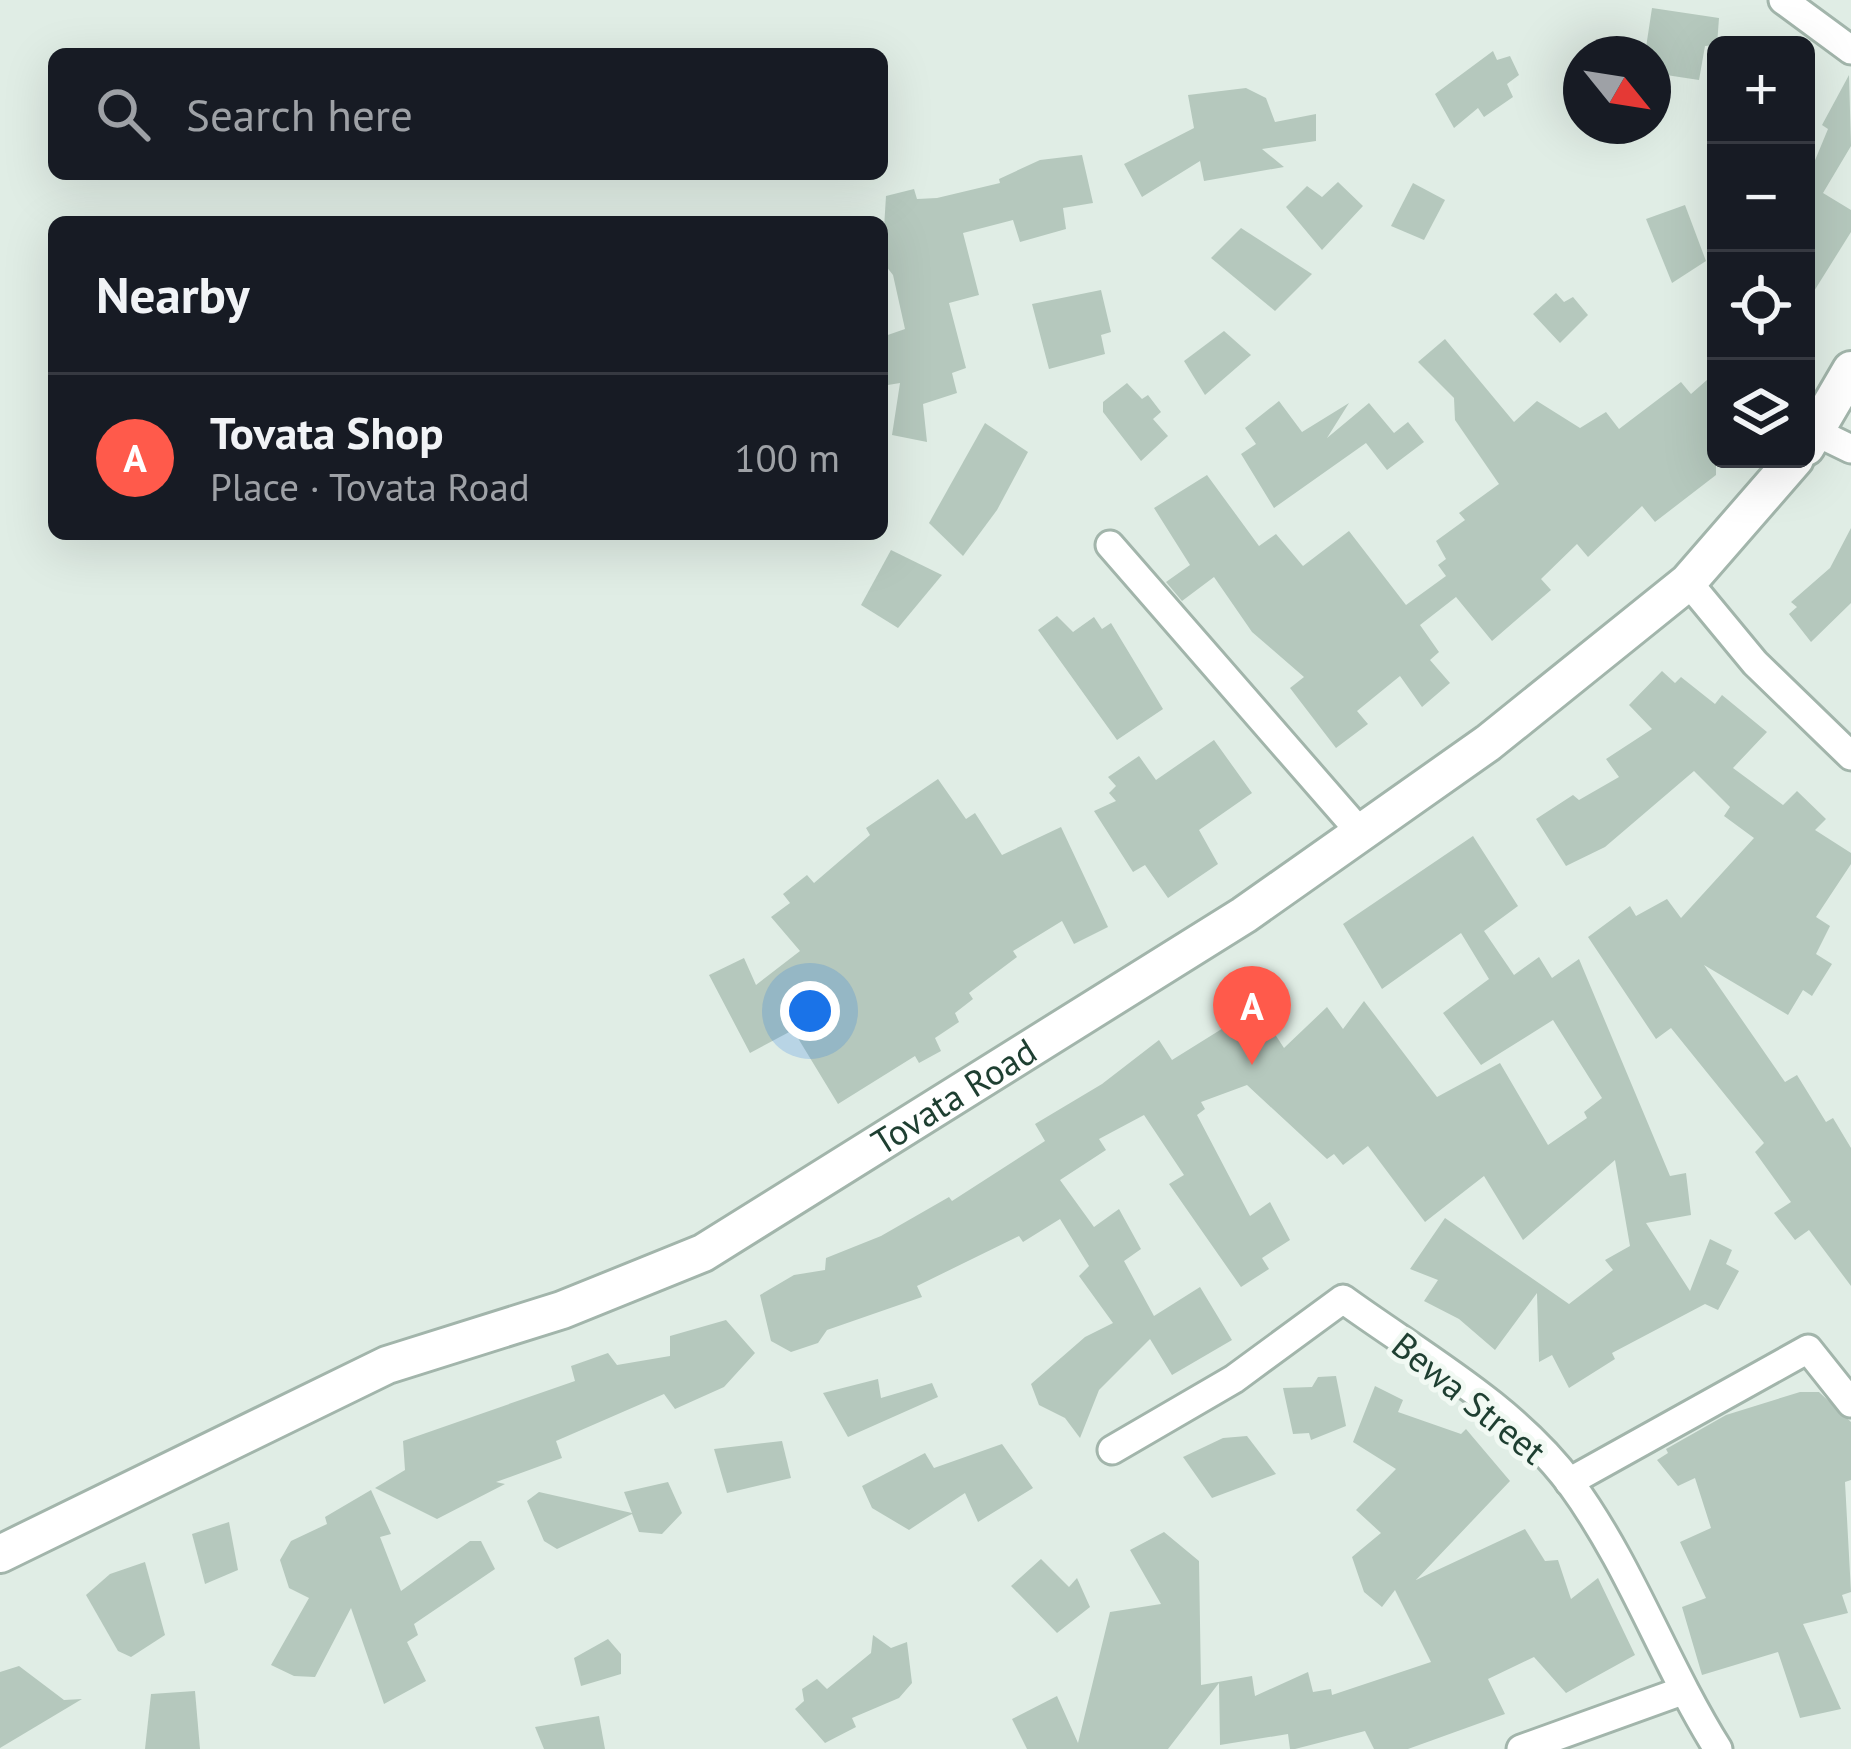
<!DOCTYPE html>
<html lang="en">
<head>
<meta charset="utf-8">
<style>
	:root { --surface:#171b24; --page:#242831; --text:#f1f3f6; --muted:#9ea1a6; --line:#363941; --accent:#ff5a4b }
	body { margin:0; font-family:"PT Sans",sans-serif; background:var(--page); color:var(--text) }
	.controls { position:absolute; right:36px; top:36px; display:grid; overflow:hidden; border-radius:18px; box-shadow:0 12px 48px #0002 }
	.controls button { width:108px; height:108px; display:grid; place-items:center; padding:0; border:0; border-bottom:3px solid var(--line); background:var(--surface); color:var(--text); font:60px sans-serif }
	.compass { position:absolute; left:1563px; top:36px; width:108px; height:108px; border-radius:50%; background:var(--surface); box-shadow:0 12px 48px #0002; rotate:120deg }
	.you { position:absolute; left:810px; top:1011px; width:42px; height:42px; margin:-30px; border:9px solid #fff; border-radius:50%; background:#1a73e8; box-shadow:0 0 0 18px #1a73e833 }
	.badge { display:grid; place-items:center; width:78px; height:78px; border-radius:50%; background:var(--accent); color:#fff; font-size:39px; font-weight:700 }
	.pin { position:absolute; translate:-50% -99px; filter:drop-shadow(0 3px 6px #0008) }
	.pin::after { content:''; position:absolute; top:63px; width:42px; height:36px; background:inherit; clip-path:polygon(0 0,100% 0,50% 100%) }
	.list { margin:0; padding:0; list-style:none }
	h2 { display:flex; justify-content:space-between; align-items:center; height:156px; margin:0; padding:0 48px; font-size:51px }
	h2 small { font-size:39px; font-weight:400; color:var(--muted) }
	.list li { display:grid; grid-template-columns:78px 1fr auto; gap:36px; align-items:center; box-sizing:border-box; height:168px; padding:0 48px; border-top:3px solid var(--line) }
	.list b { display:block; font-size:45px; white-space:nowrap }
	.list p { margin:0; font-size:39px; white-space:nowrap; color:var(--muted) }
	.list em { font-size:39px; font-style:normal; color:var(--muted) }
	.icon { flex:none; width:66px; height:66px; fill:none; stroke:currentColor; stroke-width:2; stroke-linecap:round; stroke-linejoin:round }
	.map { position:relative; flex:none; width:1851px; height:1749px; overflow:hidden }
	.search { position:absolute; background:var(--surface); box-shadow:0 12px 48px #0002; left:48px; top:48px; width:840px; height:132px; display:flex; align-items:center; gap:30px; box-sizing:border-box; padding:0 42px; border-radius:18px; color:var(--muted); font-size:45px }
	.panel { position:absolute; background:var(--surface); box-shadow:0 12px 48px #0002; left:48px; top:216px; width:840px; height:324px; border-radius:18px }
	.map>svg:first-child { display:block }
	.building { fill:#b5c8bd }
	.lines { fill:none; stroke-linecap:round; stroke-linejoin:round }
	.minor-casing { stroke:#a2b5ab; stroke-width:33 }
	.tertiary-casing { stroke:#a2b5ab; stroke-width:42 }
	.minor { stroke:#fff; stroke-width:27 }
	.tertiary { stroke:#fff; stroke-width:36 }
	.labels { text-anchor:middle; stroke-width:10; stroke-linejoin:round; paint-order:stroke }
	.street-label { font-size:36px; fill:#1e3f31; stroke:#f1f9f3 }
</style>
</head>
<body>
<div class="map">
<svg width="1851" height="1749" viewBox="0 0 1851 1749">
	<rect width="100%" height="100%" fill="#e0ede5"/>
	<!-- building -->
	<g class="building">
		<polygon points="1652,8 1719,18 1717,45 1705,46 1699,80 1653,73 1653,54 1645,54"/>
		<polygon points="1493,51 1497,60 1510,56 1519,75 1507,84 1513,97 1484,117 1478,108 1454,128 1435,94"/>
		<polygon points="1849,75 1851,146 1823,193 1851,210 1851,232 1806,304 1806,182 1828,129 1822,125"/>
		<polygon points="1246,88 1266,98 1275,122 1316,114 1316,141 1262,149 1284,167 1204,181 1200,161 1142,197 1124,164 1194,128 1188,95"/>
		<polygon points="1082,155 1093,203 1063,208 1066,229 1020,242 1013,220 963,233 979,295 949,303 966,368 952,373 957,393 923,404 927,442 892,435 900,383 882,386 882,337 905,329 893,275 882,261 886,196 914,189 917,199 937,198 1000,183 999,179 1040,160"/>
		<polygon points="1338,182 1363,206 1322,250 1286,207 1307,186 1322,197"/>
		<polygon points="1413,183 1445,200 1424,240 1391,226"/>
		<polygon points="1685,205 1706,261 1672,283 1646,219"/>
		<polygon points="1241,228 1312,274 1275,311 1211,258"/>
		<polygon points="1101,290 1111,332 1101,335 1105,354 1049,369 1032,304"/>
		<polygon points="1556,293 1564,302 1573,297 1588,315 1560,343 1533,314"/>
		<polygon points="1224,331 1251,355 1205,395 1184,361"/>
		<polygon points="1445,339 1514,422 1537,401 1580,428 1606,412 1619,429 1681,382 1691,394 1716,372 1716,475 1655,522 1642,506 1588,557 1577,544 1541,579 1551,590 1492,641 1456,597 1420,625 1439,652 1430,660 1450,683 1422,707 1400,676 1357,711 1368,724 1336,748 1290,688 1304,677 1252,632 1214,577 1182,601 1166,582 1190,565 1154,508 1207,475 1259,546 1276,534 1303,566 1349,531 1406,605 1446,576 1438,565 1446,559 1436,541 1465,520 1459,513 1499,484 1455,420 1454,398 1418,362"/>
		<polygon points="1127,383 1142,399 1148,395 1161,412 1153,419 1168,436 1141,461 1103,412 1103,402"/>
		<polygon points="1279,401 1302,432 1349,403 1327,438 1369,403 1394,433 1408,422 1424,442 1387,470 1366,443 1274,508 1241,454 1256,444 1245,428"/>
		<polygon points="985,423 1028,452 997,510 963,556 929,523"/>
		<polygon points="1851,528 1851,603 1811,642 1789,614 1797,607 1791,602 1830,568"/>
		<polygon points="891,550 942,575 898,628 861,605"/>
		<polygon points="1057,616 1073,632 1094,617 1102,629 1111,623 1163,709 1117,740 1038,630"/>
		<polygon points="1662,671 1675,683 1681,677 1715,704 1722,695 1767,732 1733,768 1783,805 1797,791 1826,819 1815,830 1851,853 1851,864 1816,917 1830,926 1816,954 1832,964 1812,996 1803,990 1788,1015 1704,965 1785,1082 1797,1075 1826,1122 1833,1118 1851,1148 1851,1286 1809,1230 1795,1240 1774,1213 1791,1202 1755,1152 1764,1143 1671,1028 1656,1039 1588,937 1630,906 1636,916 1667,899 1681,918 1754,838 1724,816 1730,807 1694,771 1605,847 1566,866 1536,819 1573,795 1579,800 1619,777 1606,759 1652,729 1629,705"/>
		<polygon points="1214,740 1252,793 1199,830 1218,864 1168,898 1145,865 1133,872 1094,811 1116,801 1109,793 1116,786 1108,777 1139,756 1156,780"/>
		<polygon points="938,779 966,819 975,813 1002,855 1061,827 1108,927 1074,944 1062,921 1013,951 1017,957 969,993 973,999 955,1013 959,1022 935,1038 941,1051 919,1063 915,1056 838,1104 793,1030 750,1053 709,975 744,958 756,985 800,951 771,917 790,903 783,894 807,875 814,883 870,835 866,828"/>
		<polygon points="1473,836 1518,906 1484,931 1514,975 1539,957 1552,978 1579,959 1670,1176 1686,1173 1691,1215 1646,1223 1690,1291 1710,1239 1732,1250 1726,1264 1739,1271 1718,1310 1705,1304 1612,1353 1615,1359 1569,1388 1552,1355 1539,1362 1537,1293 1495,1350 1459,1319 1424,1301 1438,1280 1410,1269 1445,1218 1569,1304 1613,1270 1605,1260 1630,1246 1615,1160 1523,1240 1484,1176 1425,1222 1368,1146 1343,1165 1334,1154 1327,1159 1247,1085 1201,1102 1205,1109 1197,1115 1250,1216 1270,1202 1290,1240 1262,1258 1269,1269 1241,1287 1169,1184 1184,1175 1144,1115 1099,1139 1106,1150 1060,1180 1094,1227 1119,1209 1141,1249 1124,1261 1154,1316 1200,1287 1232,1340 1172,1375 1150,1339 1099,1390 1080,1438 1065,1418 1039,1405 1031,1384 1085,1337 1113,1323 1079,1276 1089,1266 1060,1219 1023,1242 1019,1236 917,1286 922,1297 827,1330 818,1343 791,1352 771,1341 760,1295 794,1275 825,1270 826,1258 881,1236 949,1197 952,1201 1045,1141 1035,1124 1102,1084 1159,1040 1172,1060 1257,1007 1284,1048 1327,1007 1343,1029 1364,1001 1437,1097 1500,1063 1548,1145 1587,1118 1584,1112 1602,1098 1553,1020 1481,1065 1443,1013 1489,979 1461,933 1382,989 1343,924"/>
		<polygon points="726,1320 755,1353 724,1387 675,1409 664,1394 556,1441 562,1458 496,1482 505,1484 437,1519 375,1488 405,1470 403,1441 575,1381 571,1366 608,1353 617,1365 670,1356 670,1336"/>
		<polygon points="1336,1376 1346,1426 1311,1440 1309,1433 1293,1434 1283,1388 1312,1387 1318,1377"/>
		<polygon points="878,1379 881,1398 932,1383 938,1397 848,1437 823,1393"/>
		<polygon points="1375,1386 1403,1400 1398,1412 1461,1434 1466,1429 1510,1481 1416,1580 1525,1529 1545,1561 1558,1560 1571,1599 1598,1578 1635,1655 1566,1693 1534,1657 1488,1679 1505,1714 1408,1749 1374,1749 1365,1731 1295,1749 1290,1749 1288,1734 1220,1745 1219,1683 1168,1749 1027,1749 1012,1719 1057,1696 1078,1743 1110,1612 1161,1604 1130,1550 1164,1532 1199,1561 1201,1685 1252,1676 1255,1696 1308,1672 1313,1692 1331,1689 1332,1695 1431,1662 1395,1590 1382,1607 1364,1592 1352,1557 1381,1533 1356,1510 1396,1469 1353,1442"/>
		<polygon points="1800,1392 1819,1392 1851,1422 1851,1480 1845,1482 1851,1592 1842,1595 1848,1613 1803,1624 1841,1709 1800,1718 1778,1652 1702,1675 1682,1607 1706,1598 1680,1542 1711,1528 1695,1478 1678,1486 1657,1460 1668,1453 1666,1449 1726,1415"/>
		<polygon points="1247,1436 1276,1474 1212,1498 1183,1457 1223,1438"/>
		<polygon points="782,1441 791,1478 727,1493 714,1449"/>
		<polygon points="1002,1444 1033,1488 978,1522 965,1493 909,1530 872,1508 862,1486 925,1453 934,1468"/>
		<polygon points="668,1482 682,1513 662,1534 639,1532 632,1514 557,1549 544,1541 527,1501 539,1492 632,1513 624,1492"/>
		<polygon points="371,1490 391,1534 380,1537 401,1591 470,1541 481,1541 495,1569 414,1624 418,1635 407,1642 426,1681 384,1704 351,1608 315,1677 294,1676 271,1665 309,1598 289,1588 280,1560 291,1541 327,1524 325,1517"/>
		<polygon points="229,1522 238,1570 205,1584 192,1534"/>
		<polygon points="1041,1559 1069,1587 1077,1578 1090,1607 1057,1633 1011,1586"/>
		<polygon points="145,1562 165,1635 131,1657 118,1651 86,1595 110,1574"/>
		<polygon points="873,1635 891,1648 907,1642 912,1683 899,1698 852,1718 856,1727 825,1743 795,1709 804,1701 802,1689 817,1679 827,1689 871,1653"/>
		<polygon points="608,1639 621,1654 621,1674 581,1686 574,1658"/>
		<polygon points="19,1666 64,1700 82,1699 0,1748 0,1672"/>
		<polygon points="195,1691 200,1749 145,1749 151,1694"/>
		<polygon points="599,1716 605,1749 544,1749 535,1727"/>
	</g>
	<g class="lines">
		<defs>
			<g id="minor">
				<polyline points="1783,0 1851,50"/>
				<polyline points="1818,433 1851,449"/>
				<polyline points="1110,545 1361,833"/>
				<polyline points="1688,582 1755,663 1851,756"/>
				<path d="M1112,1450l122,-71 109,-80c77,56 170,107 228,185 60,82 93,179 147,265"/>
				<polyline points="1569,1482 1808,1349 1851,1403"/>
				<polyline points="1521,1749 1682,1691"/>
			</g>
			<g id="tertiary">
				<polyline points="1806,447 1851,370"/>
				<path id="s1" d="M0,1554l387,-189 175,-55 141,-57 541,-338 244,-172 200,-161 107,-123"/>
			</g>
		</defs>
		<!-- minor casing -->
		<use href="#minor" class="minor-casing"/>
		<!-- tertiary casing -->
		<use href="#tertiary" class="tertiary-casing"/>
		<!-- minor -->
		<use href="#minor" class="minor"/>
		<!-- tertiary -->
		<use href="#tertiary" class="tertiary"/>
	</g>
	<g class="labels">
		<!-- street labels -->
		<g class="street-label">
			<text dy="13" stroke="none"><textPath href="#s1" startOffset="1062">Tovata Road</textPath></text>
			<text transform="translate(1469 1398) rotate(39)" y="13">Bewa Street</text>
		</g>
	</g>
</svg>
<div class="controls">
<button>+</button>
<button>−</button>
<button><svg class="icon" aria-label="locate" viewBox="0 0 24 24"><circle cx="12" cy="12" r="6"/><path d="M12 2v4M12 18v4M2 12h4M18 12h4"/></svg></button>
<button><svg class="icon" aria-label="layers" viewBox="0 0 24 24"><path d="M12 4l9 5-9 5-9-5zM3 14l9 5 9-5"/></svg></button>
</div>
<svg class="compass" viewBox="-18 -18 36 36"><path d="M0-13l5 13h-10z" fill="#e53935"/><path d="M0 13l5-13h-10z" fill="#9ea1a6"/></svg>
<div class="you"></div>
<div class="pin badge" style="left:1252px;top:1065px">A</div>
<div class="search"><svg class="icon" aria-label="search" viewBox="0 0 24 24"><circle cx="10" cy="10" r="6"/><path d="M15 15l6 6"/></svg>Search here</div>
<section class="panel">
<h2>Nearby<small></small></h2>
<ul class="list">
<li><span class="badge">A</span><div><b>Tovata Shop</b><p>Place · Tovata Road</p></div><em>100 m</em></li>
</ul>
</section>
</div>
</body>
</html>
